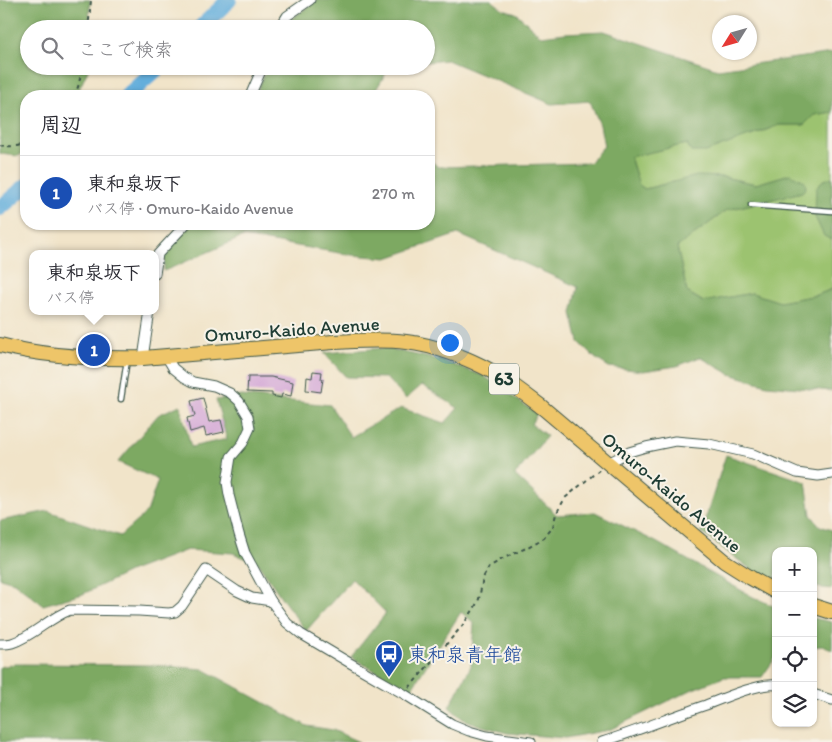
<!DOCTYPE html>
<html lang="ja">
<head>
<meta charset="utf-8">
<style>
	:root { --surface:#fff; --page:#f2f2f3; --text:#2b2b33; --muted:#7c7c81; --line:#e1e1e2; --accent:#d93025 }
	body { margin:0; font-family:Itim,"Klee One",sans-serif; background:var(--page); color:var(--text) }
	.controls { position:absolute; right:15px; bottom:15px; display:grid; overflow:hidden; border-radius:10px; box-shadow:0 1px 4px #0004 }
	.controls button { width:45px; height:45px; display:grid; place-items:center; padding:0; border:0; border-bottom:1px solid var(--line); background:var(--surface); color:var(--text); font:25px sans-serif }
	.compass { position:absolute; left:712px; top:15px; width:45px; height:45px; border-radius:50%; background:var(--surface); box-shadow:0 1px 4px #0004; rotate:233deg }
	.you { position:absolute; left:449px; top:342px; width:18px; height:18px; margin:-12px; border:4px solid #fff; border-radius:50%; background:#1a73e8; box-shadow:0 0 0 8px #1a73e833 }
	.badge { display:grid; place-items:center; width:32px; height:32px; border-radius:50%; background:var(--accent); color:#fff; font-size:16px; font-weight:700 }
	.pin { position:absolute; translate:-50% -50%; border:2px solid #fff; box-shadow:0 1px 5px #0006 }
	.popup { position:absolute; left:29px; top:250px; width:130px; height:65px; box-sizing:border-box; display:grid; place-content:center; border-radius:10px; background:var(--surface); filter:drop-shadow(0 1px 4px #0005); font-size:16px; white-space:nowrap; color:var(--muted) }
	.popup b { font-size:19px; color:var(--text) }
	.popup::after { content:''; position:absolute; left:50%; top:100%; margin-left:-10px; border:10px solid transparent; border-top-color:var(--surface) }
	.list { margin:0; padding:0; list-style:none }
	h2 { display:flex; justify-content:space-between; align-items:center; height:65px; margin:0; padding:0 20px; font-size:21px }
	h2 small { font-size:16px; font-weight:400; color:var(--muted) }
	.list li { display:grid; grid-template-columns:32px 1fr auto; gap:15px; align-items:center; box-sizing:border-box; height:75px; padding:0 20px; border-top:1px solid var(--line) }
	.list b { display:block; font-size:19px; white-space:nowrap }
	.list p { margin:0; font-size:16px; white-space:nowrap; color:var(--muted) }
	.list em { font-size:16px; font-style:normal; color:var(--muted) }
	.icon { flex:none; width:28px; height:28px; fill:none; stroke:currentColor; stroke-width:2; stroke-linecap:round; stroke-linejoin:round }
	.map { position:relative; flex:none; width:832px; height:742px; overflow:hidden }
	.search { position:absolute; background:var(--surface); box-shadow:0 1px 4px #0004; left:20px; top:20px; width:415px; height:55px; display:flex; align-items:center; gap:12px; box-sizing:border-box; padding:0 18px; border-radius:28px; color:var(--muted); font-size:19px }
	.panel { position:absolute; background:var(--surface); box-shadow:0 1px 4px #0004; left:20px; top:90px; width:415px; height:140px; border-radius:20px }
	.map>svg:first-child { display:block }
	.green { fill:#9cc36f; stroke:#5e8052 }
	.forest { fill:#7da962; stroke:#4e734b }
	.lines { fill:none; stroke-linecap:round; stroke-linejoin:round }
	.river { stroke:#63aedb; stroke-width:16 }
	.building { fill:#d3a6d6 }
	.service-casing { stroke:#3e564a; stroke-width:7 }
	.minor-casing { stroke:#3e564a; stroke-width:11 }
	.primary-casing { stroke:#3e564a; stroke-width:16 }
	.path { stroke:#3e564a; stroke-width:2; stroke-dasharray:4 4; stroke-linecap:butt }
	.service { stroke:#fff; stroke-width:4.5 }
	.minor { stroke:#fff; stroke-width:9 }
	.primary { stroke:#eec569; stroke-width:14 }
	.labels { text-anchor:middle; stroke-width:4; stroke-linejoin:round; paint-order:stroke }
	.shield { fill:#f7f3e8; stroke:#60746a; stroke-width:1 }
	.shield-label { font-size:18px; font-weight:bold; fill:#1f3d34 }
	.street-label { font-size:19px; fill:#1f3d34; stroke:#f7f3e8 }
	.transit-label { font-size:19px; fill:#164399; stroke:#f7f3e8; text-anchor:start }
</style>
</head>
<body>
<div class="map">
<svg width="832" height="742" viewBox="0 0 832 742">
	<rect width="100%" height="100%" fill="#f7f3e8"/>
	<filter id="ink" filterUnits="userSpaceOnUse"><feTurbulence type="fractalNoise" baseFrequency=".02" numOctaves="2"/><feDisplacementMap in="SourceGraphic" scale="10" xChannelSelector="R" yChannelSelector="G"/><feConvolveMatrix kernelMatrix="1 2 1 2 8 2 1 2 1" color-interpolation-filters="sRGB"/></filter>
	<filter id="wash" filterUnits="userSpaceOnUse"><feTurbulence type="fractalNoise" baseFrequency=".0096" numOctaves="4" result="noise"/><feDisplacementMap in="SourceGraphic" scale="20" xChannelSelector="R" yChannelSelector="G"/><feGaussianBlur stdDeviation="1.12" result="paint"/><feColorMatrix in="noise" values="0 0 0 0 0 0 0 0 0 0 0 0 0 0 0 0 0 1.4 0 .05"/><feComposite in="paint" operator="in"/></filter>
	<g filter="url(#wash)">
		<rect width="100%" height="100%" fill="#f1e4c9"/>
		<!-- green -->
		<polygon class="green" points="832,112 832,289 817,295 780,302 752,293 704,302 687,292 677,247 727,210 802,192 790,174 756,184 723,177 665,184 645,189 639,185 630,156 687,144 751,136 779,125 804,125 814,115"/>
		<!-- forest -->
		<g class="forest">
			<polygon points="0,0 90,0 89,29 29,29 29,66 88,66 88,70 76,96 26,96 26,150 19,156 0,154"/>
			<polygon points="317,0 491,0 503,9 516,13 541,36 565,33 604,31 718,69 832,53 832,112 814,115 804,125 779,125 706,152 691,152 687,144 630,157 639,185 645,189 697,176 723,177 756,184 790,174 805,181 806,188 802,192 727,210 677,247 687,292 703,302 752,293 780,302 817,295 832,289 832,391 767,385 730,374 700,357 677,366 643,371 609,367 595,358 579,342 572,313 578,287 458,234 387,258 352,255 243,237 164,271 164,254 191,224 429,224 429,159 438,167 589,163 604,146 600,125 590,101 552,104 447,60 426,62 426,29 285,29 290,20"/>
			<polygon points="268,66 401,66 388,70 372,96 255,96"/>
			<polygon points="832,177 832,240 824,236 815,217 816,189 822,181"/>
			<polygon points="384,348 440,360 484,376 537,414 531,424 547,436 515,475 557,515 595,512 656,542 753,597 776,607 776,657 762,677 724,677 693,689 609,730 565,738 507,733 479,725 463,719 449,707 471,666 474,623 461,612 410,691 351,657 386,613 352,579 306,631 283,600 259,564 233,553 187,550 131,571 83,594 43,605 14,582 0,578 0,521 48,511 120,536 147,512 158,480 118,462 158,415 180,405 191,447 227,439 216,400 242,396 330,405 351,437 401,408 445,423 458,408 422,385 406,399 386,378 346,377 324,353"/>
			<polygon points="726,455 806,482 811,515 820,526 832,530 832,589 813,587 813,551 776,551 776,582 757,574 701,532"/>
			<polygon points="813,618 832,622 832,650 822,646 813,647"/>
			<polygon points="15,664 152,665 203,669 307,726 333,730 359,742 0,742 0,667"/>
		</g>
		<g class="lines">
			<!-- river -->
			<g class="river">
				<polyline points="199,29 229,0"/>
				<polyline points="127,96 160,66"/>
				<polyline points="0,208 26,186"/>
			</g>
		</g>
		<g id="blocks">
			<!-- building -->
			<g class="building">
				<polygon points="313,371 322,372 321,379 323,379 321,392 306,390 307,377 312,378"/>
				<polygon points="248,377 271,377 293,382 291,396 282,394 281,398 272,396 272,393 247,392"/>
				<polygon points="203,398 209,422 221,420 224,432 206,436 204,428 190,432 187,418 195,416 191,401"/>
			</g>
		</g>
	</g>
	<g filter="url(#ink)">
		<use href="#blocks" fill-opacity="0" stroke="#3e564a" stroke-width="1"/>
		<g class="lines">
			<defs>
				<g id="service">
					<polyline points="751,205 832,211"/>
					<polyline points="121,399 127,360"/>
				</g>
				<g id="minor">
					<polyline points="279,29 287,16 310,0"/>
					<polyline points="250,96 263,66"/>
					<polyline points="155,274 158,254 186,224"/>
					<polyline points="166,356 173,368 184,377 193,382 214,386 230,393 239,401 248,416 250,428 243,443 231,457 227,482 229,495 239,534 245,553 271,601 287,623 301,634 350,663 404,694 452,724 469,731 487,736 531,742"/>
					<polyline points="143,358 150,311"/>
					<polyline points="608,463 629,452 646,447 675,441 709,444 753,454 797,473 818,476 832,474"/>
					<path d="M0,644c4,0 9,0 12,-1 21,-7 37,-25 58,-33l69,1 30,2 6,-1 7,-6 24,-36 31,21 15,7 19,3"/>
					<polyline points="813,694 832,700"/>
					<path d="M602,742c35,-11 69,-25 104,-37 18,-7 52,-22 70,-20"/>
				</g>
				<g id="primary">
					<path d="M0,345c46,12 96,14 143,13l190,-16c24,-1 49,-3 73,0 28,3 62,16 87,30 17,10 33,23 50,36l181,153 27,17 25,14"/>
					<polyline points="813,606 832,612"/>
				</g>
			</defs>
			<!-- service casing -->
			<use href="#service" class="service-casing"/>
			<!-- minor casing -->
			<use href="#minor" class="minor-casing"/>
			<!-- primary casing -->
			<use href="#primary" class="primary-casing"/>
			<!-- path -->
			<g class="path">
				<polyline points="88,29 91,0"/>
				<polyline points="74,96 78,87 83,66"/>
				<path d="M0,145c8,2 19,2 26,-2"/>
				<polyline points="409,688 462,626 474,609 479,599 483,578 489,567 504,558 524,549 544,538 553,527 556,514 565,498 599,470"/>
			</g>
			<!-- service -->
			<use href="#service" class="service"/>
			<!-- minor -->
			<use href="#minor" class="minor"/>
			<!-- primary -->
			<use href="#primary" class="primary"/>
		</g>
	</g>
	<!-- icons -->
	<defs>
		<symbol id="bus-pin" viewBox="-11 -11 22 30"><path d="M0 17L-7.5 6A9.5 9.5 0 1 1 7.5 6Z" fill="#1a4fb4" stroke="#f7f3e8"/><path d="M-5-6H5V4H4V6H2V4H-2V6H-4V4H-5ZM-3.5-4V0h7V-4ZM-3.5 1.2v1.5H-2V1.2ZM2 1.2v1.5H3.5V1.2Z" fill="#fff"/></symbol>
	</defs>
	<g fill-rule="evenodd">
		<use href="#bus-pin" x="373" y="638" width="32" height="43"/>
	</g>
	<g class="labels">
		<!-- shield labels -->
		<rect class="shield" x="489" y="363.5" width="30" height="31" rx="4"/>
		<g class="shield-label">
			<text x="504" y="385">63</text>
		</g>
		<!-- street labels -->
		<g class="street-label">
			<text transform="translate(292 329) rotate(-4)" y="7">Omuro-Kaido Avenue</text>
			<text transform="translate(672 492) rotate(40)" y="7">Omuro-Kaido Avenue</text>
		</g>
		<!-- transit labels -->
		<g class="transit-label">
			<text x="408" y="661">東和泉青年館</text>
		</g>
	</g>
</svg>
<div class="controls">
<button>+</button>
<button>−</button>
<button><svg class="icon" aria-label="locate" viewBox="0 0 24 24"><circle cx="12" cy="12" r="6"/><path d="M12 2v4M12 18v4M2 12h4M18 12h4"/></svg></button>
<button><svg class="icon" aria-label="layers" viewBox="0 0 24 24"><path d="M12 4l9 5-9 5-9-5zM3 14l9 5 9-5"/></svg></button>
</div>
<svg class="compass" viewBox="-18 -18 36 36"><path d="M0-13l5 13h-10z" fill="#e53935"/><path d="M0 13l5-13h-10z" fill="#7c7c81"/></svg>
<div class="you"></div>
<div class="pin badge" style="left:94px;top:350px;background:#1a4fb4">1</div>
<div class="popup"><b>東和泉坂下</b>バス停</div>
<div class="search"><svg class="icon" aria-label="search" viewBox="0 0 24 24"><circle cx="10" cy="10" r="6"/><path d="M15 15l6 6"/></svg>ここで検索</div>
<section class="panel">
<h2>周辺<small></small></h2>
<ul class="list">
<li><span class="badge" style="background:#1a4fb4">1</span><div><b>東和泉坂下</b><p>バス停 · Omuro-Kaido Avenue</p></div><em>270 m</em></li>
</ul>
</section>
</div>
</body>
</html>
